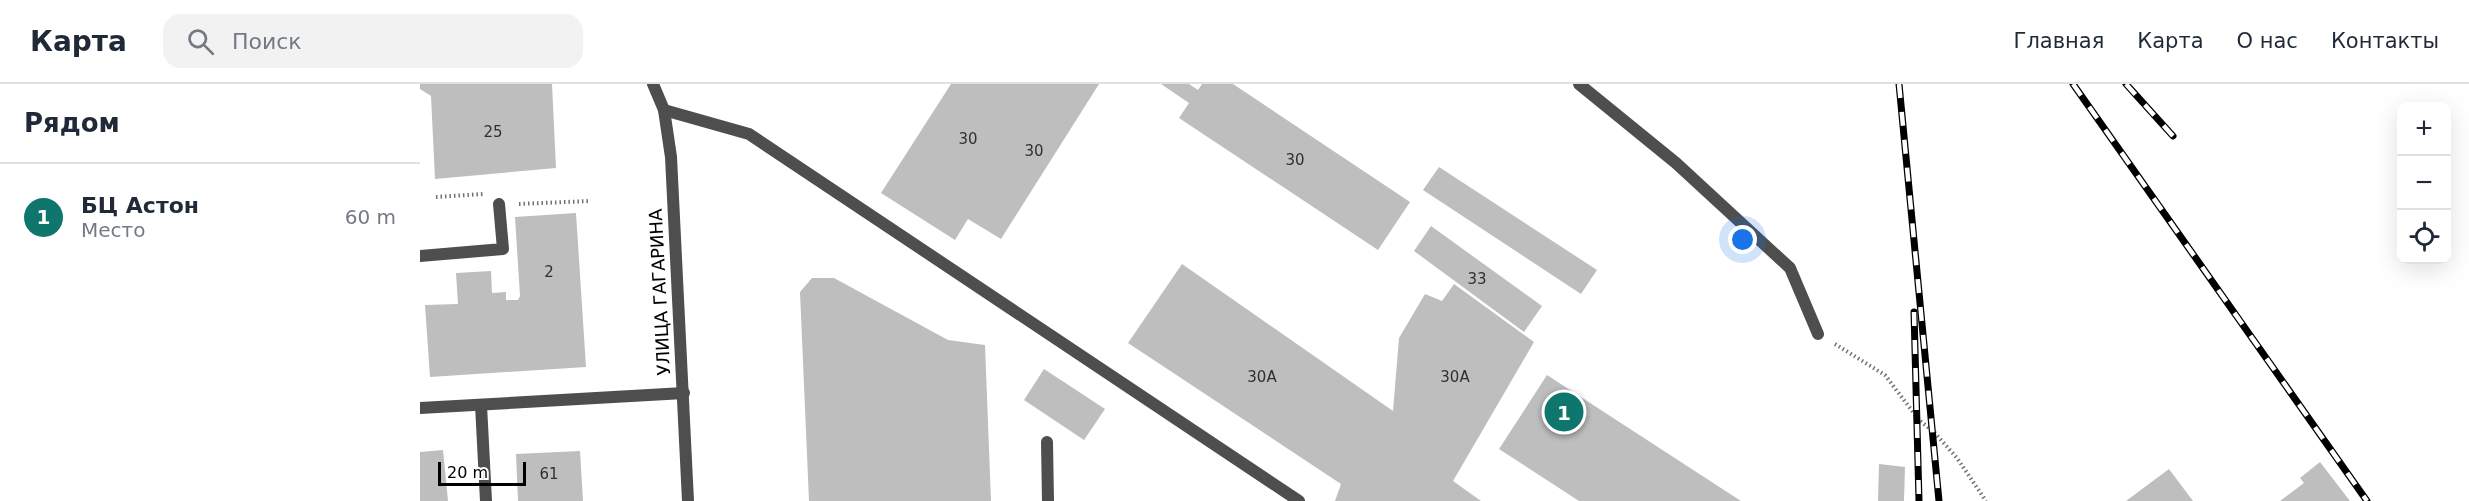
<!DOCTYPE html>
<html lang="ru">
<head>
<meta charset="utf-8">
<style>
	:root { --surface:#fff; --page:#f2f2f3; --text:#1f2937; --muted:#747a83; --line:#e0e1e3; --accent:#0f766e }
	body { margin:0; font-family:"DejaVu Sans",sans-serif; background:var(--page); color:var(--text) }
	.controls { position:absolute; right:18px; top:18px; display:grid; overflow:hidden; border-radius:12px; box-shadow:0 6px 24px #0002 }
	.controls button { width:54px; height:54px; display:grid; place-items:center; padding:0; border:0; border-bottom:2px solid var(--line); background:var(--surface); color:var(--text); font:30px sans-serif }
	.scale { position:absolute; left:18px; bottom:15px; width:88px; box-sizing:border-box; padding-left:6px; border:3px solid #000; border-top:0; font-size:16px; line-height:21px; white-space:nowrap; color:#000; -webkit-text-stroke:4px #fff; paint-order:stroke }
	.you { position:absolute; left:1323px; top:156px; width:21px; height:21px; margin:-15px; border:4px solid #fff; border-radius:50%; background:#1a73e8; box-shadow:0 0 0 9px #1a73e833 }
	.badge { display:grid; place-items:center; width:39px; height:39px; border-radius:50%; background:var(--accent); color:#fff; font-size:20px; font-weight:700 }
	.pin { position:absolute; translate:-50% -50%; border:3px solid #fff; box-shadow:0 2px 6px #0006 }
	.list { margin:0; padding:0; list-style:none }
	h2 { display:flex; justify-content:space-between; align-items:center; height:78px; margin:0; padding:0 24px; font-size:26px }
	h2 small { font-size:20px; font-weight:400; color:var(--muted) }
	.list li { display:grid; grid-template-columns:39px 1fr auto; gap:18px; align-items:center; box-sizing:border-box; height:108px; padding:0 24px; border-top:2px solid var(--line) }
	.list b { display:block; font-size:22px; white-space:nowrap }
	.list p { margin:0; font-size:20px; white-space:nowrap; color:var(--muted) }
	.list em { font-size:20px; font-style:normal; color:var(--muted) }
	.icon { flex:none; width:33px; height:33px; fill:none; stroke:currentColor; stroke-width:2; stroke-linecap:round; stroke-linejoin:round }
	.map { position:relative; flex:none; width:2049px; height:417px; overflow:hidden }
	header { display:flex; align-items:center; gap:36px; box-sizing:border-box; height:84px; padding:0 30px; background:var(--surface); border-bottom:2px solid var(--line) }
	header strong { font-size:28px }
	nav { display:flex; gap:33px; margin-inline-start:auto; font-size:21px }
	.search { width:420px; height:54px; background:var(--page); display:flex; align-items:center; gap:15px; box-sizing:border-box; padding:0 21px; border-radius:18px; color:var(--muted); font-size:22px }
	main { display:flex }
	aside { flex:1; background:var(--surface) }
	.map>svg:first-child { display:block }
	.building { fill:#bebebe }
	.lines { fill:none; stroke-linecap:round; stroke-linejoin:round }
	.path { stroke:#707070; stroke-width:4; stroke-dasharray:1.5 3; stroke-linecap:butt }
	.service { stroke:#4e4e4e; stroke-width:12 }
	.minor { stroke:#4e4e4e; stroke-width:12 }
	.rail-casing { stroke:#000; stroke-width:7 }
	.rail { stroke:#fff; stroke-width:4.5; stroke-dasharray:14; stroke-linecap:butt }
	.labels { text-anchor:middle; stroke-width:5; stroke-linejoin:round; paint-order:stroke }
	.number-label { font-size:15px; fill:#303030 }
	.street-label { font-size:18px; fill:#000; stroke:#fff }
</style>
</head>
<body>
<header>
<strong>Карта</strong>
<div class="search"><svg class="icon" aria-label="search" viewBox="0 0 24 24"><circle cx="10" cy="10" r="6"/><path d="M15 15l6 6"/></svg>Поиск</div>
<nav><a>Главная</a><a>Карта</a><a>О нас</a><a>Контакты</a></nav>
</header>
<main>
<aside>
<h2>Рядом<small></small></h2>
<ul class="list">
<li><span class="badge">1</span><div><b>БЦ Астон</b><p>Место</p></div><em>60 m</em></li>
</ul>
</aside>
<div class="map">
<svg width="2049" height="417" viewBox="0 0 2049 417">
	<rect width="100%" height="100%" fill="#fff"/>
	<!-- building -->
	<g class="building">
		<polygon points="0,0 132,0 136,84 15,95 11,12 0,5"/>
		<polygon points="531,0 679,0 581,155 548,135 535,156 461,109"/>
		<polygon points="741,0 769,0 778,6 782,0 813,0 990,118 958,166 759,34 769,19"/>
		<polygon points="1019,83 1177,186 1161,210 1003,106"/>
		<polygon points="156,129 166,283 10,293 5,221 38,220 36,189 71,187 72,209 86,208 86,216 98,216 100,212 95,133"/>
		<polygon points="1011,142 1122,222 1104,248 994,167"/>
		<polygon points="762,180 973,327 979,254 1005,210 1022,217 1034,200 1114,258 1033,397 1061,417 915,417 921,400 708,259"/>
		<polygon points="392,194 414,194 528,256 565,261 571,417 389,417 380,208"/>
		<polygon points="624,285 685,325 664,356 604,316"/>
		<polygon points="1127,291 1321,417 1159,417 1079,365"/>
		<polygon points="23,366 28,417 0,417 0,368"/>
		<polygon points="160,367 163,417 98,417 96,370"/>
		<polygon points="1900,378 1930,417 1860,417 1884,399 1880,394"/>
		<polygon points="1459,380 1485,383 1484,417 1458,417"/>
		<polygon points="1749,385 1773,417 1706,417"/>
	</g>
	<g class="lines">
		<!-- path -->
		<g class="path">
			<polyline points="16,113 63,110"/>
			<polyline points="99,120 170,117"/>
			<polyline points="1415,260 1465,291 1499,336 1514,348 1537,374 1566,417"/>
		</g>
		<!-- service -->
		<g class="service">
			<polyline points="244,26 329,50 879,417"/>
			<polyline points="0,172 83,165 79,120"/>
			<polyline points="61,321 66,417"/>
			<polyline points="627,358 628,417"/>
		</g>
		<!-- minor -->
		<g class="minor">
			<polyline points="233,0 244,26 251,73 268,417"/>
			<polyline points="1159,0 1256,79 1370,184 1398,250"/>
			<polyline points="0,324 264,309"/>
		</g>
		<defs>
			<g id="rail">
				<polyline points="1479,0 1519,417"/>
				<polyline points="1653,0 1947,417"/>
				<polyline points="1706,0 1753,52"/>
				<polyline points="1494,228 1499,417"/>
			</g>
		</defs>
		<!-- rail casing -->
		<use href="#rail" class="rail-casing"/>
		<!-- rail -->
		<use href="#rail" class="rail"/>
	</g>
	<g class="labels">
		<!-- number labels -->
		<g class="number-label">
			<text x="73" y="53">25</text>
			<text x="548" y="60">30</text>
			<text x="614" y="72">30</text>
			<text x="875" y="81">30</text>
			<text x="129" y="193">2</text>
			<text x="1057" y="200">33</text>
			<text x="842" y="298">30А</text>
			<text x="1035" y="298">30А</text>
			<text x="129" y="395">61</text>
		</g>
		<!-- street labels -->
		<g class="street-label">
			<text transform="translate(240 208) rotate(-93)" y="6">УЛИЦА ГАГАРИНА</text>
		</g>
	</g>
</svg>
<div class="controls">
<button>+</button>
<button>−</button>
<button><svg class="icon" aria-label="locate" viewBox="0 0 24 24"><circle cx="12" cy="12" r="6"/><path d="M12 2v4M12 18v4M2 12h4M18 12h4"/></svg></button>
</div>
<div class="scale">20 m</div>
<div class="you"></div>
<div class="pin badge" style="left:1144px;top:328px">1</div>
</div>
</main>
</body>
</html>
